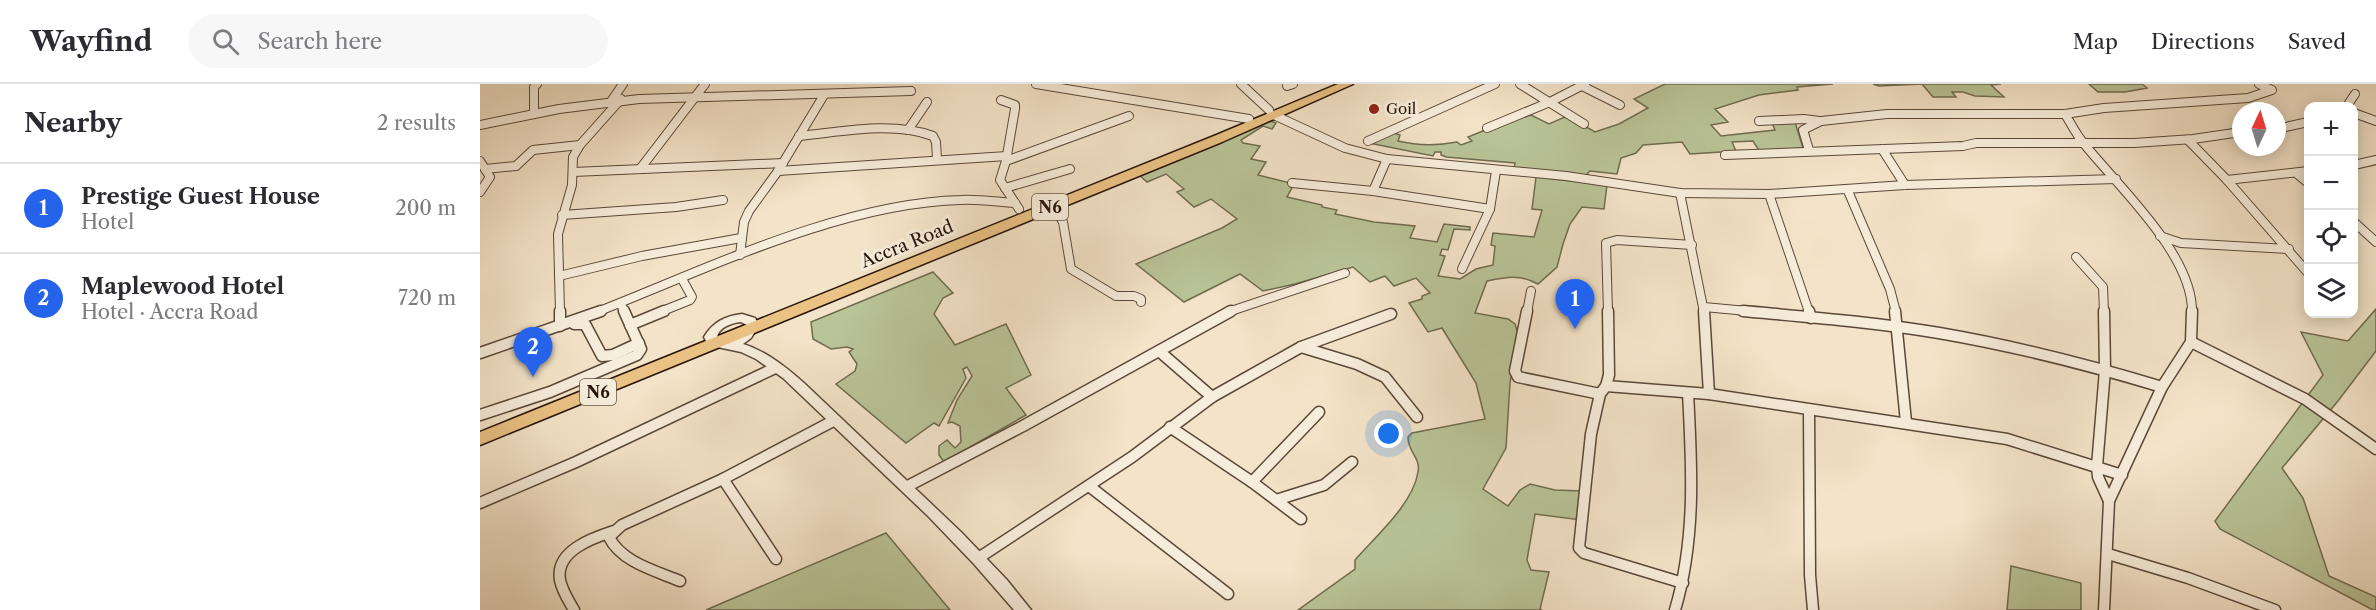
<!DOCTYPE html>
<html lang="en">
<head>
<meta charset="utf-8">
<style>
	:root { --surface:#fff; --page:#f7f7f7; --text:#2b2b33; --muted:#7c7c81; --line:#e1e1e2; --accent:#2563eb }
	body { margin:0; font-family:"Libre Caslon Text",serif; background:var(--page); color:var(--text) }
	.controls { position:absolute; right:18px; top:18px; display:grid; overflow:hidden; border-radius:12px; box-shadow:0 3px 15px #0003 }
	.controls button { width:54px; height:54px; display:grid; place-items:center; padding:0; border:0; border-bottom:2px solid var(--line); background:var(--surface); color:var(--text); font:30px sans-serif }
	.compass { position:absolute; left:1752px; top:18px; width:54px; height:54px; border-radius:50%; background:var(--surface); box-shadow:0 3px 15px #0003; rotate:4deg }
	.you { position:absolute; left:909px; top:350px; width:21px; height:21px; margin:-15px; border:4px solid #fff; border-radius:50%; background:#1a73e8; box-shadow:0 0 0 9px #1a73e833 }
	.badge { display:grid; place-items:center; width:39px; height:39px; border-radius:50%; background:var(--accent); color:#fff; font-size:20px; font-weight:700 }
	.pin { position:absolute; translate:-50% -50px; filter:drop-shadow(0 2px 3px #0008) }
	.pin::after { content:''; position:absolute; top:32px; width:21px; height:18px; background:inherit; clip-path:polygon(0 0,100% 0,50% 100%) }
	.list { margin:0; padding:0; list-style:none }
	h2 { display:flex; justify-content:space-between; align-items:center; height:78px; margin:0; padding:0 24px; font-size:26px }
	h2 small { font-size:20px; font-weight:400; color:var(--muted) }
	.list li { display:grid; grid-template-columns:39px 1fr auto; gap:18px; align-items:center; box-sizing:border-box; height:90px; padding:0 24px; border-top:2px solid var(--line) }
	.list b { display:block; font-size:22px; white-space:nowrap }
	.list p { margin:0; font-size:20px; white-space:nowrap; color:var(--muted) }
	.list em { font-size:20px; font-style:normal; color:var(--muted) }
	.icon { flex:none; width:33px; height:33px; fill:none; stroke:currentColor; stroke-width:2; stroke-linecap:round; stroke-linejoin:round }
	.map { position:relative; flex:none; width:1896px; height:526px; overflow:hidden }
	header { display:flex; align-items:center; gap:36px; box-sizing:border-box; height:84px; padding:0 30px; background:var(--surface); border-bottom:2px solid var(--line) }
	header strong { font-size:28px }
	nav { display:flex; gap:33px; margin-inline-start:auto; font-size:21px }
	.search { width:420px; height:54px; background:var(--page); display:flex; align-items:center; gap:15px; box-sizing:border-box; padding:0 21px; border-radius:33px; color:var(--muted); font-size:22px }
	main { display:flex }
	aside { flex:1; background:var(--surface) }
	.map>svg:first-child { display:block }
	.green { fill:#b9c498; stroke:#706c50; stroke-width:1.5 }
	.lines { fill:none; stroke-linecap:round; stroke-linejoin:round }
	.minor-far1-casing { stroke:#5b4839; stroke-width:10 }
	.minor-casing { stroke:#5b4839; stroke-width:13 }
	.tertiary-casing { stroke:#5b4839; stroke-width:3 }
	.trunk-casing { stroke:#281409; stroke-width:3 }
	.minor-far1 { stroke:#f7eddb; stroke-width:8 }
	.minor { stroke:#f7eddb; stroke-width:10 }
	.tertiary { fill:#f7eddb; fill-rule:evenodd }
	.trunk { fill:#eac284; fill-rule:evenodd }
	.poi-dot { fill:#8f2418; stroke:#f7eddb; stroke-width:2 }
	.labels { text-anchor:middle; stroke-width:6; stroke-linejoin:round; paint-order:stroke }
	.far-poi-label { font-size:15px; fill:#281409; stroke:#f7eddb; text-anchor:start }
	.shield { fill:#f7eddb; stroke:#665548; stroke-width:1.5 }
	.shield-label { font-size:16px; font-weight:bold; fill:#281409 }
	.street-label { font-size:18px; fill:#281409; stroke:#f7eddb }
</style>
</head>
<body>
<header>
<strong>Wayfind</strong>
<div class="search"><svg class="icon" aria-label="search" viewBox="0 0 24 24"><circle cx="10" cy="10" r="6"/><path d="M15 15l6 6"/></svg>Search here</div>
<nav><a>Map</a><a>Directions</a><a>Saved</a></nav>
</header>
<main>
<aside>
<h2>Nearby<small>2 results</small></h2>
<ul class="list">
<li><span class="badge">1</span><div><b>Prestige Guest House</b><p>Hotel</p></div><em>200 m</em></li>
<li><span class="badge">2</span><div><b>Maplewood Hotel</b><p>Hotel · Accra Road</p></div><em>720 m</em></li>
</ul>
</aside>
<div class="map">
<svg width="1896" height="526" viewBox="0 0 1896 526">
	<rect width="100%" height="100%" fill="#f3e3c8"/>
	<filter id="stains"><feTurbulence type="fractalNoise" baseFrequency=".00333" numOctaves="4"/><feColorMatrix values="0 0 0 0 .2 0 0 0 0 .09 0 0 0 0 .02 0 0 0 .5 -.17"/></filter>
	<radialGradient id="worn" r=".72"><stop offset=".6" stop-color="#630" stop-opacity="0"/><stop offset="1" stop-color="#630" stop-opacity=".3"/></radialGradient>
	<!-- green -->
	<g class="green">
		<path d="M1185,0h168l-36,3 1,3 -39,5 -44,14 13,13 -17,3 10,11 54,-6 -3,-7 23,-1 8,26 -43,4 -7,-11 -21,1 4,9 -46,3 -8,-12 -39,3 -7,8 -15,5 -4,16 -27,-3 -5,5 -71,-7 1,-6 -69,-6 -5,-2v-3h-6l-2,4 -64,-13 25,-10 6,2 -2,6c21,5 38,5 59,1l4,3 11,-4 -4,-4 32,-13 31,-9 18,9 18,-8 28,16 24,-8 29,-16 -14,-9z"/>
		<polygon points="1393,0 1521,0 1511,1 1524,13 1495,12 1483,8 1472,8 1476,13 1453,13 1442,0 1399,2"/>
		<polygon points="1609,0 1662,0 1667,4 1645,8 1618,8"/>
		<path d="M787,36l9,3 -4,6 -9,-3 -22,14 2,3 17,3 -9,13 15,3 -8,13 36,9 -7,13 35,8v2l15,3 -2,4 39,8 41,4 -5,12 27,4 7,-18 26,3v3l-16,-1 -6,21 -6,-1 -2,6 5,1 -7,20 22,3 16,-10 17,-4 2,-19 -4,-1 2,-12 41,4 8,-27 -10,-1 4,-32 71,8 -3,24 -22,-2 -12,17 -7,20 -6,23 -19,17c-18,-10 -32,-7 -51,-3l-12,32 33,6 7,5 3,10 -8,49 -4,65 -23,41 25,17 12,-16 10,-6 25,6 26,1v29l-46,-6 -8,46 4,10 18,2 -9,37 2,1h-244l57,-41v-9c21,-24 58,-56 63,-88 3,-14 -11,-22 -10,-35l4,-4 73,-14 -9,-36 -34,-55 -14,4 -19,-29 13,-4v-3l8,-3 -14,-15 -22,8 -9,-10 -15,6 -17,-15 -58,17 -32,7 -23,-17 -56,28 -48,-38 86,-36 15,-9 -26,-20 -17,8 -17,-15 7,-3 -18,-15 -19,8 -10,-9z"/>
		<polygon points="453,188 473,209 463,214 454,230 475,261 526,240 551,291 526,304 546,331 464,378 459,371 459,362 467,356 475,364 481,358 480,342 472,338 468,339 477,316 492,292 487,283 483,285 486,294 459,342 454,339 426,359 356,300 375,287 377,280 369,268 373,265 367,263 351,265 333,255 331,238"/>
		<polygon points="1896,225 1896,267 1858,317 1802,384 1823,414 1849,492 1896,513 1896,526 1893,526 1740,445 1735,437 1843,291 1821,248 1868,257"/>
		<polygon points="406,449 470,526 226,526"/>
		<polygon points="1531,482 1601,499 1601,526 1527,526"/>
	</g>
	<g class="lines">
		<defs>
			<g id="minor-far1">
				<polyline points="556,0 769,35"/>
				<polyline points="761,0 789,26"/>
				<polyline points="1040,0 1104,40"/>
				<polyline points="807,2 813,0"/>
				<polyline points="1102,2 1140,21"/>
				<polyline points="132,16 143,0"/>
				<polyline points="521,16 535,21 535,25 526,77 520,96 539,125"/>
				<polyline points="1867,22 1875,10"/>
				<polyline points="54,28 54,3 57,0"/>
				<polyline points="1874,29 1896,37"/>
				<path d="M1585,30c6,10 12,22 20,31 34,42 108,110 107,167"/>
				<polyline points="794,31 865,64 907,75 1086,92 1200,109 1289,110 1425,101 1636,95"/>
				<polyline points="1279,37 1324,35 1339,37"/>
				<polyline points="0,41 79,25 159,15 431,7"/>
				<polyline points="1007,44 1070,18 1105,0"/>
				<polyline points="1797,45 1828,38"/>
				<polyline points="428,46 447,18"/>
				<path d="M319,52c43,-4 92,-15 134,0l3,6 1,17"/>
				<polyline points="1708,56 1747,96 1828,189"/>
				<polyline points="888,57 1015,0"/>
				<polyline points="1402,65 1425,101"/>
				<polyline points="1329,66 1323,46 1341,37 1407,30 1585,30 1624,24 1768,14 1792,6 1779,0"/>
				<polyline points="1245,71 1483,62 1496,59 1654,59 1713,55 1761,48"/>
				<polyline points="0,77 10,93 0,108"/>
				<polyline points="526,77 649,32"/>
				<polyline points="1874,81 1896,76"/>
				<polyline points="5,85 36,82 53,66 100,61"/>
				<polyline points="160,85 225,0"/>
				<polyline points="298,87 527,72"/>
				<polyline points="93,88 303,79"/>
				<polyline points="1816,89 1828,99"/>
				<polyline points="1747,96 1828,87"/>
				<polyline points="812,99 893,107 1010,125"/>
				<polyline points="525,104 590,85"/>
				<polyline points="893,107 907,75"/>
				<polyline points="1368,107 1410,205 1416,228"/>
				<polyline points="1200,109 1224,228"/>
				<polyline points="1289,110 1329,228"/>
				<polyline points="573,121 583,138 591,185 636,212 654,212 661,215 661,218"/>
				<polyline points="82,131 196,123 243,116"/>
				<polyline points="1874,138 1896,158"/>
				<polyline points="1680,152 1701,159 1809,165"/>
				<polyline points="260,171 264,138 269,127 298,87 344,11"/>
				<polyline points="1596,173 1623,203 1624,228"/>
				<polyline points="982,185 1010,125 1016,87"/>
				<polyline points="79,192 162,172 261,154"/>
				<polyline points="140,219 145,228"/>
				<polyline points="1224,223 1278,228"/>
				<polyline points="80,228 78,150 92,101 93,73 100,61 141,15"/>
				<path d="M117,228c110,-43 244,-109 364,-112 18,-1 36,2 54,3"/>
				<polyline points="180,228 210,216 212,213 202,195"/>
				<polyline points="748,228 865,189"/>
				<polyline points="1047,228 1051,207"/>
				<polyline points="1128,228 1126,159 1137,156 1212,161"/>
			</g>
			<g id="minor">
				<polyline points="80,227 80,242"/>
				<polyline points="1047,227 1035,287 1038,293 1120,310"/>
				<polyline points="1128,227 1129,291 1126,302 1120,310 1111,350 1099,464 1104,469 1203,499"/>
				<polyline points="1224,227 1229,310"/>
				<path d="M1263,227c65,6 131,11 196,22 76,13 150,32 223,54"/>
				<polyline points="1329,227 1331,234"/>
				<polyline points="1415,227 1426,338"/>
				<polyline points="1624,227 1625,286 1617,382 1618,393 1629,417"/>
				<polyline points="94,240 105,240 122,272 133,271 159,259"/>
				<polyline points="150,241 184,227"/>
				<polyline points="1711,258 1825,315 1896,365"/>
				<polyline points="821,263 877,280 905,293 937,333"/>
				<polyline points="679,267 732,313"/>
				<polyline points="0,269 121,227"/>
				<polyline points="1126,302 1229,310 1527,355 1642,391"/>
				<polyline points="1329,326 1330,491 1333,526"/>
				<polyline points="0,331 70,308 157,271 161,265 144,227"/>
				<polyline points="690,343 772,398 821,435"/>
				<polyline points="243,395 296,475"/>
				<polyline points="772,398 839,328"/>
				<polyline points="609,402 748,510"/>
				<polyline points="426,403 543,342 751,227"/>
				<polyline points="796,416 844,401 872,378"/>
				<polyline points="0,419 96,378 295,284"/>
				<polyline points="1628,470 1708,494 1795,526"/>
				<polyline points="497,475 652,373 732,313 821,263 911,230"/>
				<path d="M200,497c-24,-10 -59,-19 -71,-44l13,-12 101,-46 112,-59"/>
				<path d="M94,526c-5,-9 -12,-19 -14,-30 -5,-29 32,-42 54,-49"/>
				<path d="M1195,526c21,-71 17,-144 13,-217"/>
				<polyline points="1624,526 1629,417 1682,303 1711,258 1712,227"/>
			</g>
			<path id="tertiary" d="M262,230l13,4 4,7 -8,13 -8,6c23,7 43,23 61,39l157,149 46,48 24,30h-17l-40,-46 -46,-48 -145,-138 -27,-19 -15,-7 -33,-7 -4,-8c9,-15 21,-21 38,-23zM261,238l6,3c-6,12 -17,17 -30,14 0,-11 14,-16 24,-17z"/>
			<polygon id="trunk" points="858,0 873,0 742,58 0,361 0,348 734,52"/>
		</defs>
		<!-- minor-far1 casing -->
		<use href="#minor-far1" class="minor-far1-casing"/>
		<!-- minor casing -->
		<use href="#minor" class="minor-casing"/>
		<!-- tertiary casing -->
		<use href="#tertiary" class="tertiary-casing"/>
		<!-- trunk casing -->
		<use href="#trunk" class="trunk-casing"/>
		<!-- minor-far1 -->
		<use href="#minor-far1" class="minor-far1"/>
		<!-- minor -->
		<use href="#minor" class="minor"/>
		<!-- tertiary -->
		<use href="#tertiary" class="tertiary"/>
		<!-- trunk -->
		<use href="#trunk" class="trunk"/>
	</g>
	<!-- markers -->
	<circle class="poi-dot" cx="894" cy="25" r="6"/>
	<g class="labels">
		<!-- far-poi labels -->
		<g class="far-poi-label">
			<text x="906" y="30">Goil</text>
		</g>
		<!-- shield labels -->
		<g class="shield">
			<rect x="552" y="110" width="36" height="26" rx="4.5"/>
			<rect x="100" y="295" width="36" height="26" rx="4.5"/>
		</g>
		<g class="shield-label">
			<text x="570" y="129">N6</text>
			<text x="118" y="314">N6</text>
		</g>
		<!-- street labels -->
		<g class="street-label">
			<text transform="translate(427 160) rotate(-22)" y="6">Accra Road</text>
		</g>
	</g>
	<rect width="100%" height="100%" filter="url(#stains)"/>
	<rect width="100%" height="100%" fill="url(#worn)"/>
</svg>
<div class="controls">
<button>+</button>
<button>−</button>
<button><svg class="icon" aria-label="locate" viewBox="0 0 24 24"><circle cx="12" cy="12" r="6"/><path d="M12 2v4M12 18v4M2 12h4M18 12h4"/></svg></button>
<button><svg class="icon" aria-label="layers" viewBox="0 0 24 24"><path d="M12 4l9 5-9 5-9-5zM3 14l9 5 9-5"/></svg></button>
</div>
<svg class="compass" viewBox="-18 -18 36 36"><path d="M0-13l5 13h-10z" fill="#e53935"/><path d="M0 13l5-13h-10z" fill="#7c7c81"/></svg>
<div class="you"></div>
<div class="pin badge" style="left:1095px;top:245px">1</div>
<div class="pin badge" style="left:53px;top:293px">2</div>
</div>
</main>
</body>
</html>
